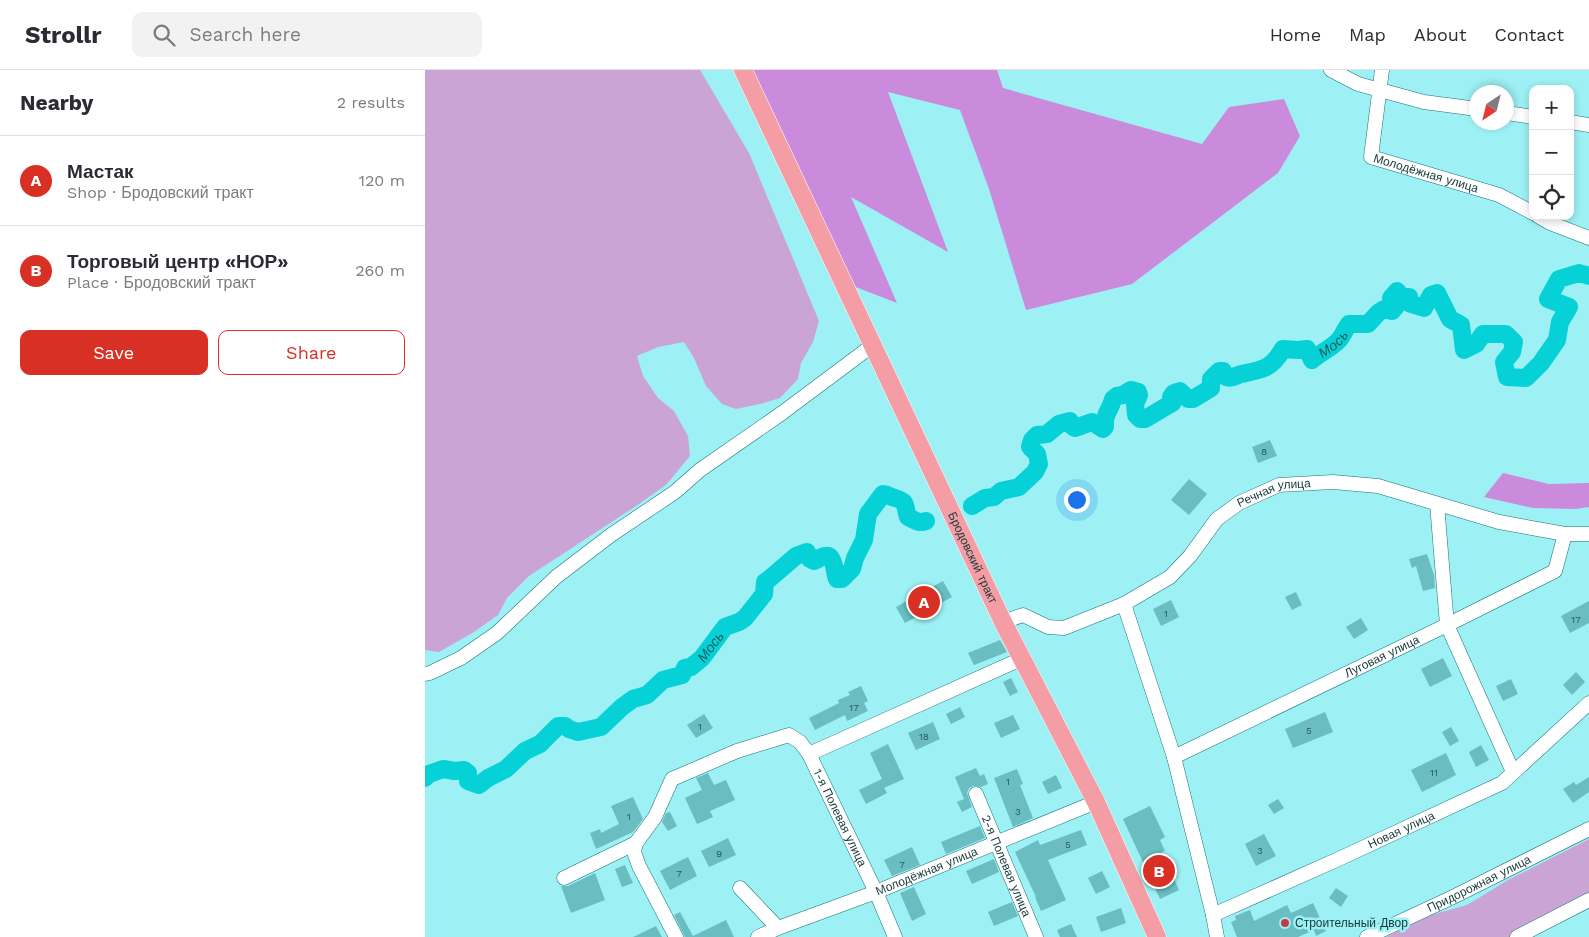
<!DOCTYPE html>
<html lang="en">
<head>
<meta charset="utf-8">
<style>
	:root { --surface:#fff; --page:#f2f2f3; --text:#2b2b33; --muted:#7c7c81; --line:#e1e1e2; --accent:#d93025 }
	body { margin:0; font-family:"Work Sans",sans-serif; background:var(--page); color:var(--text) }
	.controls { position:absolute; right:15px; top:15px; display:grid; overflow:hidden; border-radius:10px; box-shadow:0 2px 8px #0003 }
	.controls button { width:45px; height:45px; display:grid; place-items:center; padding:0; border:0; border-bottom:1px solid var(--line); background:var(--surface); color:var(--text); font:25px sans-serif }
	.compass { position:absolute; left:1044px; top:15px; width:45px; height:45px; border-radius:50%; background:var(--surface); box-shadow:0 2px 8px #0003; rotate:215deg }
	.you { position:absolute; left:651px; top:429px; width:18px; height:18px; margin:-12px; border:4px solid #fff; border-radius:50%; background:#1a73e8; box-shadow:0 0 0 8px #1a73e833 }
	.badge { display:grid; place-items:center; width:32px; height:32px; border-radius:50%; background:var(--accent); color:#fff; font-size:16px; font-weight:700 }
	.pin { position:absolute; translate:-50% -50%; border:2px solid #fff; box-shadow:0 1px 5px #0006 }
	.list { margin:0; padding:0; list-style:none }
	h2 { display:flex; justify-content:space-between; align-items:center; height:65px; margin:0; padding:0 20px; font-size:21px }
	h2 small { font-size:16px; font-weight:400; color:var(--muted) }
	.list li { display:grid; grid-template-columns:32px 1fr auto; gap:15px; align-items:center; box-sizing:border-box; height:90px; padding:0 20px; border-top:1px solid var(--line) }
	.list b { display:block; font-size:19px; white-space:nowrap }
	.list p { margin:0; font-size:16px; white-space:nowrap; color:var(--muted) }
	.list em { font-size:16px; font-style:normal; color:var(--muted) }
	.actions { display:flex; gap:10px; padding:15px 20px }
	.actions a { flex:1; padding:11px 0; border:1px solid var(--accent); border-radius:10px; text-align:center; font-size:18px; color:var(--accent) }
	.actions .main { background:var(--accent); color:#fff }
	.icon { flex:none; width:28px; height:28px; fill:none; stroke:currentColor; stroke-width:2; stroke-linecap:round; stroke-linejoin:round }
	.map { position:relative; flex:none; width:1164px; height:867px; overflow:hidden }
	header { display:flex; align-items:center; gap:30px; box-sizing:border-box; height:70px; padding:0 25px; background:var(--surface); border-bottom:1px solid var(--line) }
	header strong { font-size:24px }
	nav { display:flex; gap:28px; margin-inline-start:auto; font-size:18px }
	.search { width:350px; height:45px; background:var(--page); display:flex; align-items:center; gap:12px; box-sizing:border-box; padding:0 18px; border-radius:10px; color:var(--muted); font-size:19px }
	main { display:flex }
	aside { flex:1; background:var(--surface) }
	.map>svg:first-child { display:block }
	.green { fill:#cba4d6 }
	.forest { fill:#ca8bdc }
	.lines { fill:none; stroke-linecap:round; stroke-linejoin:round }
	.river { stroke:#06d1d7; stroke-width:18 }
	.building { fill:#6abec1 }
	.minor-casing { stroke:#157478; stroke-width:15 }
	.major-casing { stroke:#fff; stroke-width:19 }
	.minor { stroke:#fff; stroke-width:14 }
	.major { stroke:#f59da4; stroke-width:18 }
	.poi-dot { fill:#c83749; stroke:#9df0f4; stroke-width:2 }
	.labels { text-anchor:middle; stroke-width:5; stroke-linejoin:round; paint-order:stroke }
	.number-label { font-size:10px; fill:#2a5a5c }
	.street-label { font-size:12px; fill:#15393a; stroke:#9df0f4 }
	.poi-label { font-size:12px; fill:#15393a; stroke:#9df0f4; text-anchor:start }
	.water-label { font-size:14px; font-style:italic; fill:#195c5f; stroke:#9df0f4 }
</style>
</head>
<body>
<header>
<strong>Strollr</strong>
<div class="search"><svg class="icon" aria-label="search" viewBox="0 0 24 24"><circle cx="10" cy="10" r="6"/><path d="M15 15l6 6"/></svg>Search here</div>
<nav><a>Home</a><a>Map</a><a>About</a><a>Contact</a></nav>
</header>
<main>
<aside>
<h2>Nearby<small>2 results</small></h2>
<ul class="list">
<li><span class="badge">A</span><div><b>Мастак</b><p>Shop · Бродовский тракт</p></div><em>120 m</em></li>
<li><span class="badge">B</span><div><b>Торговый центр «НОР»</b><p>Place · Бродовский тракт</p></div><em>260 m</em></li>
</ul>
<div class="actions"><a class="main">Save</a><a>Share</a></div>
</aside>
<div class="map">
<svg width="1164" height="867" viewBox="0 0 1164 867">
	<rect width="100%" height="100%" fill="#9df0f4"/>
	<!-- green -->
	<g class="green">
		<polygon points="0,0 275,0 324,83 394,251 388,272 376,293 373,309 355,328 335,334 311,339 297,334 281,316 269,288 259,272 233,277 212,286 218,306 233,328 249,341 263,366 265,386 241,415 211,436 104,506 82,528 73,545 49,562 14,582 0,580"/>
		<polygon points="1164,769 1164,826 1085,867 961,867 1006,845 1042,835 1083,810"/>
	</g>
	<!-- forest -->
	<g class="forest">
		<polygon points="327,0 572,0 578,18 777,74 804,37 859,29 875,66 853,103 707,214 601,240 564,119 535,40 463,22 523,182 426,127 472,233 428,216"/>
		<polygon points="1078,403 1124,414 1164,413 1164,437 1150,439 1108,438 1059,427"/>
	</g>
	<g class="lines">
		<!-- river -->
		<g class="river">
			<path id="s1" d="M547,436l13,-8 9,-1 7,-6 18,-4 16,-15 4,-8 -2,-10 -7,-7 2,-7 5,-5 10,-1 12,-10 11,-3 3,6 2,1 17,-6 11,7 2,-2c-1,-15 5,-15 8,-28l4,-3 6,-1 8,-5 7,2 1,3 -4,9 1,11 4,4h5l27,-16 -1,-6 3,-4 6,-2 8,8h5l18,-11v-9l8,-8h4l3,6c5,2 9,-1 15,-3 21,-4 30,-5 42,-25l15,1 9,-1 5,11c8,-7 18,-11 26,-19 5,-5 7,-12 11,-17h19l10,-11 6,-4 8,2 5,-6 -6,-7 6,-7 5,6h7l2,7 13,4 7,-13 6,-2 13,26 11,6 3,25 12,-6 7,-10h23l8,8 -2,10 -8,10 3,15 19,1 15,-15 16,-23 3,-18 9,-15 -21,-8 11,-20 20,-6 10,3"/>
			<path id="s2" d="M0,708l4,-4 14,-5 12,2 9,-1 4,3v8l11,4 9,-7 18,-9 19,-18 15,-7 18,-18h7l4,3 9,3 23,-5 21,-20 11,-8 14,-4 16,-15 19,-5 3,-7 6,-1 11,-9 23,-31 14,-5 6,-4 19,-24 1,-12 3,-2 28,-24 11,-4 3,7 4,2c3,-1 8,-5 11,-5 10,-2 9,17 12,23h5l10,-10 3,-11 9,-18 4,-26 15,-20c5,0 7,3 12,4 13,4 9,7 13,19 7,3 10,7 18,4"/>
		</g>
	</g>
	<!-- building -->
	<g class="building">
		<polygon points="845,370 852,386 833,393 827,377"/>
		<polygon points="764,409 782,424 764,445 746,430"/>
		<polygon points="1002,484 1009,505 1010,518 998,521 991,496 987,498 984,489"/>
		<polygon points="518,511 527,527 480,553 471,537"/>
		<polygon points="871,522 877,535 867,540 860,527"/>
		<polygon points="746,530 754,547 736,556 728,539"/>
		<polygon points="1164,531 1164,553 1145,563 1136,546"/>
		<polygon points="936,548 943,560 929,569 921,557"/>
		<polygon points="575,570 582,582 549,595 543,583"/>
		<polygon points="1018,588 1027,606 1005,617 996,599"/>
		<polygon points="1151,602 1160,612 1147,625 1138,615"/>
		<polygon points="586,608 593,622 585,626 578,612"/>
		<polygon points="1086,609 1093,624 1078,631 1071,616"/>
		<polygon points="436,616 443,631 439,633 443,641 422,651 420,645 390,660 384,648 414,633 413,630 425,625 423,622"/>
		<polygon points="535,637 540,647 526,654 521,644"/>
		<polygon points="900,642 908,662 868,678 860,659"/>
		<polygon points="279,644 288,658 271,668 262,655"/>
		<polygon points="588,645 595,659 576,668 569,653"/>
		<polygon points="508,652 515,669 491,680 483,663"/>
		<polygon points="1026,657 1034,671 1025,676 1017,662"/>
		<polygon points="463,674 479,709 459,718 462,723 441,734 434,720 457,709 445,683"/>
		<polygon points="1056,675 1064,690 1051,697 1044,682"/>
		<polygon points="1021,683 1031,705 997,722 986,700"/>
		<polygon points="551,698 555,706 559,704 563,714 556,717 548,716 544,718 542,723 547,737 537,742 532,732 539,729 530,707"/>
		<polygon points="592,699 598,714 595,715 608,748 588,757 569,708"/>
		<polygon points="283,703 289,715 301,710 310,730 285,741 288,747 272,754 260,728 277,720 271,708"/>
		<polygon points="631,705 637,718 623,724 617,712"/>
		<polygon points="1164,707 1164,722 1148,733 1138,719 1149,712 1151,715"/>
		<polygon points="208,727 218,749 208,762 171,779 165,763 175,759 176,763 194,754 186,736"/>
		<polygon points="853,729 859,738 849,744 843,735"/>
		<polygon points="725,736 740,767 735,770 740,781 737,782 754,820 735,829 698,749"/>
		<polygon points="245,742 252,756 243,761 237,752 241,743"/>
		<polygon points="555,756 560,768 521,784 516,772"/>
		<polygon points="656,760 662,775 623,790 641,830 616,841 610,827 611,827 590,782 613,770 615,775"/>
		<polygon points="839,764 851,786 831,796 820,774"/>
		<polygon points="303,768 311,785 284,797 276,781"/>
		<polygon points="487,777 495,795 467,806 459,790"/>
		<polygon points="263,787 272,806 245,820 235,801"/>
		<polygon points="569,789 574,802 547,814 541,801"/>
		<polygon points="200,795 208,813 197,817 190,799"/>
		<polygon points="677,801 685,817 671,824 663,808"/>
		<polygon points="170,803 180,830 146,843 136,816 143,816"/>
		<polygon points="489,817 501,844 487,851 475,823"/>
		<polygon points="911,818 923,826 916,837 904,828"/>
		<polygon points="587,832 593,846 569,856 563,842"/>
		<polygon points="888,833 901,861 891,866 889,860 873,867 812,867 806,852 811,850 810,846 825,840 829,851 862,835 866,843"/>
		<polygon points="696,838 701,853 676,862 671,847"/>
		<polygon points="255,842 268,866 301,850 309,867 260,867 249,845"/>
		<polygon points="646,854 652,867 635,867 632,860"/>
		<polygon points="231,856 237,867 208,867"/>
	</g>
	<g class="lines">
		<defs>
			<g id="minor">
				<polyline points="906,0 933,14 999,32 1052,39"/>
				<path id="s3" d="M957,0l-11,87 128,38 34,18"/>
				<polyline points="1082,43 1108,47"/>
				<polyline points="1145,52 1164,55"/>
				<polyline points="1113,146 1125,153 1164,168"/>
				<polyline points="1012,434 1022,555 1088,702"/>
				<polyline points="699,534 749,687 788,845"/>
				<path id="s4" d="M578,552l20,-7 25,12 16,1 60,-24 46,-27 20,-21 27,-37 22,-16 40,-18 54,-3 45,4 121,36 66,12h24"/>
				<polyline points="0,604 5,603 36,588 72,563 131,507 186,465 250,422 275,400 357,343 448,275"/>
				<polyline points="384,684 596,589"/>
				<path id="s5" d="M749,687l273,-132 108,-54 10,-37"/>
				<path id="s6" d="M551,724l60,143"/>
				<polyline points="139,808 211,773"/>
				<polyline points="315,818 353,858"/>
				<path id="s7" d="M251,867l-37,-71 -5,-14 2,-9 19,-26 17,-38 65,-28 52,-16 11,7 9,12 67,138 19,45"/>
				<path id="s8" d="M333,867l20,-9 98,-36 220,-90"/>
				<path id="s9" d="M792,867l-4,-22 130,-58 159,-74 87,-80"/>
				<path id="s10" d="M942,867l86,-40 136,-68"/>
				<polyline points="1092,867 1164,830"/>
			</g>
			<g id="major">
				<path id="s11" d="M318,0l260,552 93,180 61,135"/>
			</g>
		</defs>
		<!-- minor casing -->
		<use href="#minor" class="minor-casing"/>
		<!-- major casing -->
		<use href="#major" class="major-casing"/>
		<!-- minor -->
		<use href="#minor" class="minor"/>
		<!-- major -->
		<use href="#major" class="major"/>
	</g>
	<!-- markers -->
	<circle class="poi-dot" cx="860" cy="853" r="5"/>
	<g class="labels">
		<!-- number labels -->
		<g class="number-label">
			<text x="839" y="385">8</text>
			<text x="741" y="547">1</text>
			<text x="1151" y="553">17</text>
			<text x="429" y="641">17</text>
			<text x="275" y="660">1</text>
			<text x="884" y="664">5</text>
			<text x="499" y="670">18</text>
			<text x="1009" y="706">11</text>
			<text x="583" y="715">1</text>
			<text x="593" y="745">3</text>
			<text x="204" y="750">1</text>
			<text x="643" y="778">5</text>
			<text x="835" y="784">3</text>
			<text x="294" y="787">9</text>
			<text x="477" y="798">7</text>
			<text x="254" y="807">7</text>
		</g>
		<!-- street labels -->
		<g class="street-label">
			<text dy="4" stroke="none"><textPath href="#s3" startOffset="145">Молодёжная улица</textPath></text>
			<text dy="4" stroke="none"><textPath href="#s4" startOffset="322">Речная улица</textPath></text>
			<text dy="4" stroke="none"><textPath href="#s11" startOffset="539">Бродовский тракт</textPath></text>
			<text dy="4" stroke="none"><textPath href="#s5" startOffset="231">Луговая улица</textPath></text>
			<text dy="4" stroke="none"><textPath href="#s7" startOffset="402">1-я Полевая улица</textPath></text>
			<text dy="4" stroke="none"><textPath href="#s9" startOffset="229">Новая улица</textPath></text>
			<text dy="4" stroke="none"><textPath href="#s6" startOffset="78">2-я Полевая улица</textPath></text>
			<text dy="4" stroke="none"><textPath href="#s8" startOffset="181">Молодёжная улица</textPath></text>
			<text dy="4" stroke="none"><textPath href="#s10" startOffset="124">Придорожная улица</textPath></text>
		</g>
		<!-- poi labels -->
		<g class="poi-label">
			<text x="870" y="857">Строительный Двор</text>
		</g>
		<!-- water labels -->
		<g class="water-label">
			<text dy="5" stroke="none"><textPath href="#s1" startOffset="536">Мось</textPath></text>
			<text dy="5" stroke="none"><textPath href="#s2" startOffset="352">Мось</textPath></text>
		</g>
	</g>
</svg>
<div class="controls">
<button>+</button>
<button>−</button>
<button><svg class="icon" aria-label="locate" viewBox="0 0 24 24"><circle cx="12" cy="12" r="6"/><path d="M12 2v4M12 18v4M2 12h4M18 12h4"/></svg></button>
</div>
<svg class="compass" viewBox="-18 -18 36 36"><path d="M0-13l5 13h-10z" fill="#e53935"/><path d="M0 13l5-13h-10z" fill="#7c7c81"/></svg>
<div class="you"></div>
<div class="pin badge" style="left:499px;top:532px">A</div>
<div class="pin badge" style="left:734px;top:801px">B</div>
</div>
</main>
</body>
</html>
